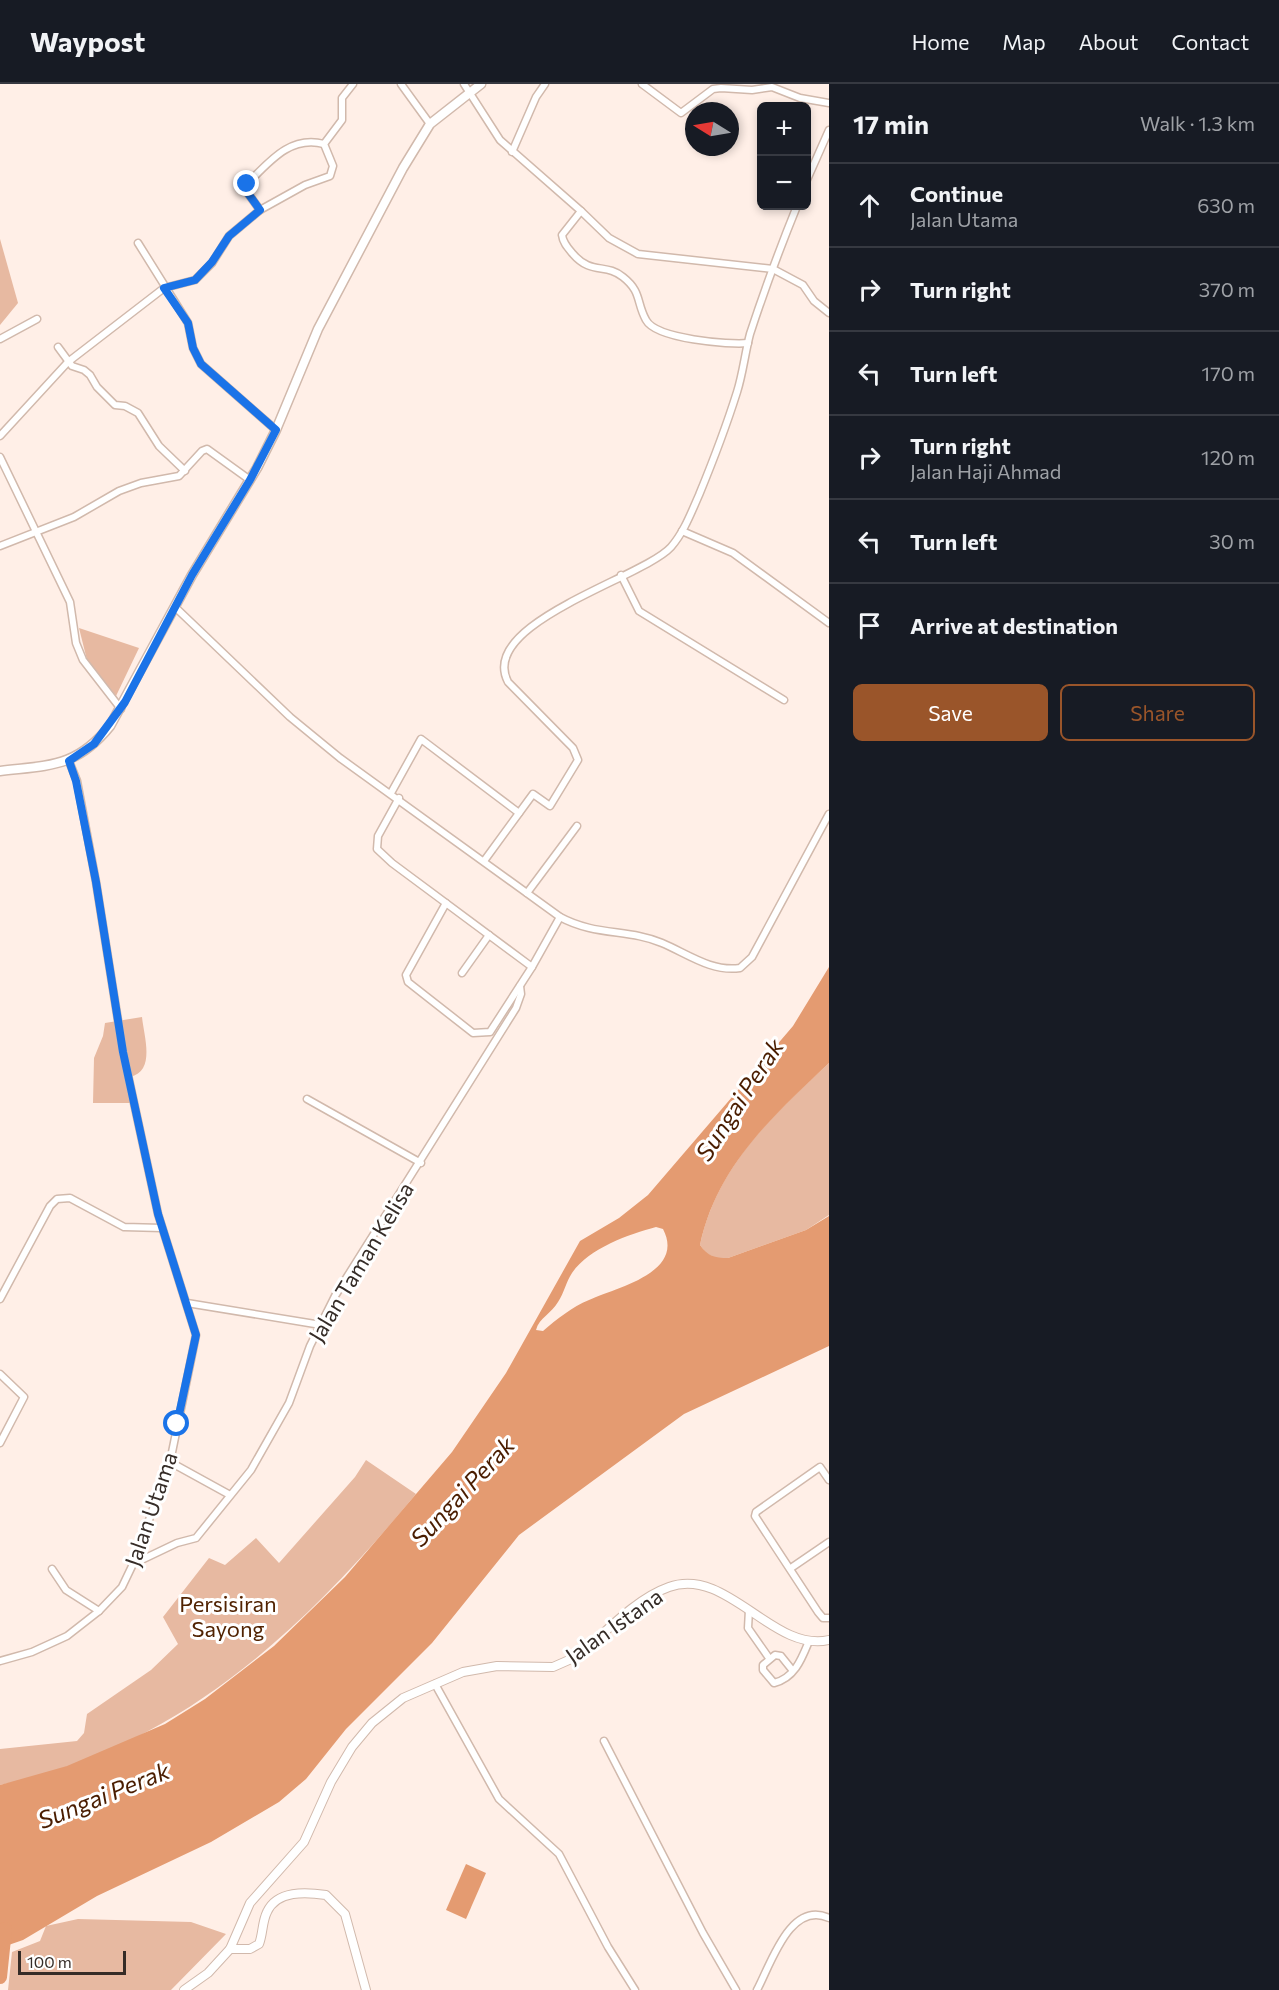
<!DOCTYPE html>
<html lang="en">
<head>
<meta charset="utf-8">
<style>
	:root { --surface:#171b24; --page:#242831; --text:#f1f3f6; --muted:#9ea1a6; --line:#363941; --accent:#9a552a }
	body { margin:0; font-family:Commissioner,sans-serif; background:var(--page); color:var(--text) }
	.controls { position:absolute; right:18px; top:18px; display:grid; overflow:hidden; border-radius:9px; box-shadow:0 3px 9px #0003 }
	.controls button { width:54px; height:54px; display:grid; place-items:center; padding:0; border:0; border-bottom:2px solid var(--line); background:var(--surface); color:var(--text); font:30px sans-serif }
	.compass { position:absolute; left:685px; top:18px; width:54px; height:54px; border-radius:50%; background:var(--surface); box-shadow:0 3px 9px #0003; rotate:281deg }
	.scale { position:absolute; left:18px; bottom:15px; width:108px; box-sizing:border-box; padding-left:6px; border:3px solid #352c27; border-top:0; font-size:16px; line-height:21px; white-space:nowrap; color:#352c27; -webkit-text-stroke:4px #fff; paint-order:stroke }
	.stop { position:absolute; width:18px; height:18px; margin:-14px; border:4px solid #1a73e8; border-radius:50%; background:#fff }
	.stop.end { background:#1a73e8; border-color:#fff; box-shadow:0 2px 6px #0008 }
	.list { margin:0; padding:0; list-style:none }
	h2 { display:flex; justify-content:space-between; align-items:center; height:78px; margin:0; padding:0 24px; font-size:26px }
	h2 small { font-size:20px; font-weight:400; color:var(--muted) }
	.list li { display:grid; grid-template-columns:39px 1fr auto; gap:18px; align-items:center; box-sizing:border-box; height:84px; padding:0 24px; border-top:2px solid var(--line) }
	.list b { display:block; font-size:22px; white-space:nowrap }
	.list p { margin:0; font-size:20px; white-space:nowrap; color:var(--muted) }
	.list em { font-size:20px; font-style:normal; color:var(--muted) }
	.actions { display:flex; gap:12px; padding:18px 24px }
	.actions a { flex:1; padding:14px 0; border:2px solid var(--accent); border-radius:9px; text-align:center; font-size:21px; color:var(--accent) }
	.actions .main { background:var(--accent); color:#fff }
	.icon { flex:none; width:33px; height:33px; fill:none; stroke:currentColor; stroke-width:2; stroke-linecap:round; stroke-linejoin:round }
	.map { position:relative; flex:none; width:829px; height:1906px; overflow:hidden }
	header { display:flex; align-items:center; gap:36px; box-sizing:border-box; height:84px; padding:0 30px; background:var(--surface); border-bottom:2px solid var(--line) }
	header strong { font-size:28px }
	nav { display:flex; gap:33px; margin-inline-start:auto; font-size:21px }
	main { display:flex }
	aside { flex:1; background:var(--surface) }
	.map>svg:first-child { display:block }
	.green { fill:#e7b9a1 }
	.water { fill:#e49b71; fill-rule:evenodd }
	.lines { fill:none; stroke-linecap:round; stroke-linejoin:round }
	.river { stroke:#e49b71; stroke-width:14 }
	.minor-casing { stroke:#d1b9ac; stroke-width:9 }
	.tertiary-casing { stroke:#d1b9ac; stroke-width:10 }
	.secondary-casing { stroke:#d1b9ac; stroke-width:11 }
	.minor { stroke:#fff; stroke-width:6 }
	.tertiary { stroke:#fff; stroke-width:8 }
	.secondary { stroke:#fff; stroke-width:8 }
	.route { stroke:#1a73e8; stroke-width:8 }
	.labels { text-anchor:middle; stroke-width:6; stroke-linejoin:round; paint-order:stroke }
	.street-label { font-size:22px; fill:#352c27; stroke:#fff }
	.park-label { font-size:22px; fill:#512302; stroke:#fff }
	.water-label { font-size:24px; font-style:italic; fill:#4a1d00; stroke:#fff }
</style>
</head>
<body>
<header>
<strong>Waypost</strong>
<nav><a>Home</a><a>Map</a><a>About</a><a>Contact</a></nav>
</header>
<main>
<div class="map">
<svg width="829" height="1906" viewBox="0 0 829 1906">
	<rect width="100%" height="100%" fill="#ffefe7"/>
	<!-- green -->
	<g class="green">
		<polygon points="0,155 18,219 0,241"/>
		<polygon points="79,544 139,564 116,612 87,576"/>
		<path d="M142,933c2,20 14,54 -12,60l4,26h-41l1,-45 9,-22 2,-13z"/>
		<path d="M829,979v152l-23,15 -78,28h-13l-9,-5 -6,-8c17,-79 72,-129 129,-182z"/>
		<path d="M366,1376l50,34c-113,136 -237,254 -416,291v-36l77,-8 7,-8 3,-19 64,-44 27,-26 -15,-27 46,-59 16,7 31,-27 23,25 76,-86z"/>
		<polygon points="78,1835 191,1838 226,1850 171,1906 8,1906 12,1868 40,1857 46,1842"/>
	</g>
	<!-- water -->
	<g class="water">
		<path d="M829,883v96c-56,53 -112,103 -129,182 8,11 14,13 28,13l78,-28 23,-14v130l-145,68 -165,121 -87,108 -86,86 -40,50 -27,23 -68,40 -114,54 -74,44 -23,8v-163l67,-19 98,-42 40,-25 69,-53 71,-69 107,-125 54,-79 74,-132 39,-23 29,-23 145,-169zM656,1143l7,2c23,44 -48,59 -74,71 -17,7 -32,19 -46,31l-7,-1c3,-12 16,-17 22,-28 6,-9 8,-20 14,-29 16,-24 57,-39 84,-46z"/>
		<polygon points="466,1780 486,1789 466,1835 446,1826"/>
	</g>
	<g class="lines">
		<!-- river -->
		<polyline class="river" points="0,1893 5,1845"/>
		<defs>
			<g id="minor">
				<polyline points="401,0 430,40"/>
				<path d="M464,0l36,56 81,71 -19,24c1,8 6,13 11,19 18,21 33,9 50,23 19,15 13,25 23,43 10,19 83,25 102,23"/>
				<polyline points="642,0 681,29 713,5 721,4 752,6 772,3 800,14 829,19"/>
				<polyline points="512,68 536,13 545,0"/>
				<polyline points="806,98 829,46"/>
				<path d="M260,126l-13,-18v-8c22,-22 43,-49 77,-40"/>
				<polyline points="581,127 609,154 638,170 773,185 803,201 814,217 829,229"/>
				<polyline points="138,159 188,239 193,264 201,280 276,346"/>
				<polyline points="0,255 37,235"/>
				<polyline points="58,263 72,282 84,286 90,291 97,303 115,321 125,322 138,329 159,362 185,387"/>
				<polyline points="0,352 68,278 164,204 195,196 212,179 229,152 260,126 305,101 330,92 333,82 324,60 342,36 342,14 353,0"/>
				<polyline points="0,373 70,518 76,559 83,576 121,625"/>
				<polyline points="682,447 733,469 829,539"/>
				<polyline points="0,462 74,433 119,407 141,399 179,392 202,367 207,365 250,396"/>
				<polyline points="621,491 639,527 784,616"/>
				<path d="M175,523l115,110 50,41 220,159c35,19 69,12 102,26 26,11 49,29 78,25l12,-11 77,-143"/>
				<polyline points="391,709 421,655 519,729"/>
				<polyline points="399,714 378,752 377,765 392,779 532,883"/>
				<path d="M484,777l49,-67 17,12 28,-46 -5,-12 -65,-66c-31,-59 135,-104 163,-135 13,-15 20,-34 28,-52 14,-34 27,-68 38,-103 6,-19 8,-39 13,-58 14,-43 30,-86 47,-128"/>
				<polyline points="527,809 577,742"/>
				<polyline points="446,819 406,891 408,898 473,949 490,948 532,883 560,833"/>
				<polyline points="462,889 489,851"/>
				<polyline points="307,1015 421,1079"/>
				<polyline points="0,1215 50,1122 57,1115 70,1114 124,1143 162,1144"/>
				<polyline points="187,1219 321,1241"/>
				<polyline points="0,1290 24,1313 0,1359"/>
				<polyline points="170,1378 230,1411"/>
				<polyline points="829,1396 820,1383 756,1428 755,1432 818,1528 823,1534 829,1534"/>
				<polyline points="133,1480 177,1459 196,1454 251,1386 289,1319 310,1262 335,1212 516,924 521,910 520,902"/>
				<polyline points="791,1484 829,1458"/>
				<polyline points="52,1485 66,1506 99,1527"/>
				<polyline points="749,1526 748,1544 769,1574"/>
				<polyline points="0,1577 32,1568 67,1552 99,1527 122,1503 133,1480 170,1378 196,1251 158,1130 123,968 96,798 77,697 69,677"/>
				<path d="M793,1587l-12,-15 -6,-1 -12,10v5l11,13c21,-5 28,-25 35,-42"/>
				<polyline points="435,1600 499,1715 559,1770 608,1863 635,1906"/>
				<polyline points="604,1657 703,1849 736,1906"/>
				<path d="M757,1906c14,-26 33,-90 72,-72"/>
			</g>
			<g id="tertiary">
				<path d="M230,1865h20l9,-5c4,-10 3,-22 8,-32 10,-22 39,-20 59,-17l19,19 21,76"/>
				<path d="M184,1906l24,-17 22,-24 20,-46 54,-61 27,-60 21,-35 20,-24 31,-25 60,-26 34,-6 56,1 25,-11c27,-23 57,-57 91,-69 58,-21 104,66 160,53"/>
			</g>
			<path id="secondary" d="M0,687c49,-6 76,-3 110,-45l82,-151 65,-107 19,-38 42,-101 85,-161 27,-44 51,-40"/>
		</defs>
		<!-- minor casing -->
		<use href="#minor" class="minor-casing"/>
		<!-- tertiary casing -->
		<use href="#tertiary" class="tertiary-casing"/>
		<!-- secondary casing -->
		<use href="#secondary" class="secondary-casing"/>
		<!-- minor -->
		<use href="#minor" class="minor"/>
		<!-- tertiary -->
		<use href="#tertiary" class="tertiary"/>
		<!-- secondary -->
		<use href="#secondary" class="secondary"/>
	</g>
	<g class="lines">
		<!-- route -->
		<polyline class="route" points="177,1340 196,1251 158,1130 123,968 96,798 76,697 69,677 94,660 125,618 192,491 250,396 276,346 201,280 193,264 188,239 164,204 195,196 212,178 229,152 260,126 247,108 247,100"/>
	</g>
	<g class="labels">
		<!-- street labels -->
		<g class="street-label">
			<text transform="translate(361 1178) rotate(-59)" y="8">Jalan Taman Kelisa</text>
			<text transform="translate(151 1425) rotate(-71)" y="8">Jalan Utama</text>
			<text transform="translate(614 1542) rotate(-35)" y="8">Jalan Istana</text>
		</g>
		<!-- park labels -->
		<g class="park-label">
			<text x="228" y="1528">Persisiran<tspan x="228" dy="25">Sayong</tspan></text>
		</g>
		<!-- water labels -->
		<g class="water-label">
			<text transform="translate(740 1016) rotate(-57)" y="8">Sungai Perak</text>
			<text transform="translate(463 1408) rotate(-47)" y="8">Sungai Perak</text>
			<text transform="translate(104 1712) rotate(-22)" y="8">Sungai Perak</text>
		</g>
	</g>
</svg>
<div class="controls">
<button>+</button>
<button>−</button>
</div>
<svg class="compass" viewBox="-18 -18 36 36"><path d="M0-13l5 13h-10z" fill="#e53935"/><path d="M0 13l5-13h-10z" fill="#9ea1a6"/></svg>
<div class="scale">100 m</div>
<div class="stop" style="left:177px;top:1340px"></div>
<div class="stop end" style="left:247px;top:100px"></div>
</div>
<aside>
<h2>17 min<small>Walk · 1.3 km</small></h2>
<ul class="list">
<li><svg class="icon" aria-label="ahead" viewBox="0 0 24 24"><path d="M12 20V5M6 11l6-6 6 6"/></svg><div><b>Continue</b><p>Jalan Utama</p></div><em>630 m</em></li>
<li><svg class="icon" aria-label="right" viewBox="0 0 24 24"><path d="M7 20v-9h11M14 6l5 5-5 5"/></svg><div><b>Turn right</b></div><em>370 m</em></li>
<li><svg class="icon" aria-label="left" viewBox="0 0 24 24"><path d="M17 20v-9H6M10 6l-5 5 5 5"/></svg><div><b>Turn left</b></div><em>170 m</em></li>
<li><svg class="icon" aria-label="right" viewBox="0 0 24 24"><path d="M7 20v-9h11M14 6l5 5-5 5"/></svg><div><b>Turn right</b><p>Jalan Haji Ahmad</p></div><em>120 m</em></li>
<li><svg class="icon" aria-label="left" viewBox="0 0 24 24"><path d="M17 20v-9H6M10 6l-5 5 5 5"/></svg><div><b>Turn left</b></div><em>30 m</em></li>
<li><svg class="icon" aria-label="arrive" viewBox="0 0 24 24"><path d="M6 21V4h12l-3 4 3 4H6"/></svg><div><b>Arrive at destination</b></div></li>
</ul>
<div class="actions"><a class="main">Save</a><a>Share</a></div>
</aside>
</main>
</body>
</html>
